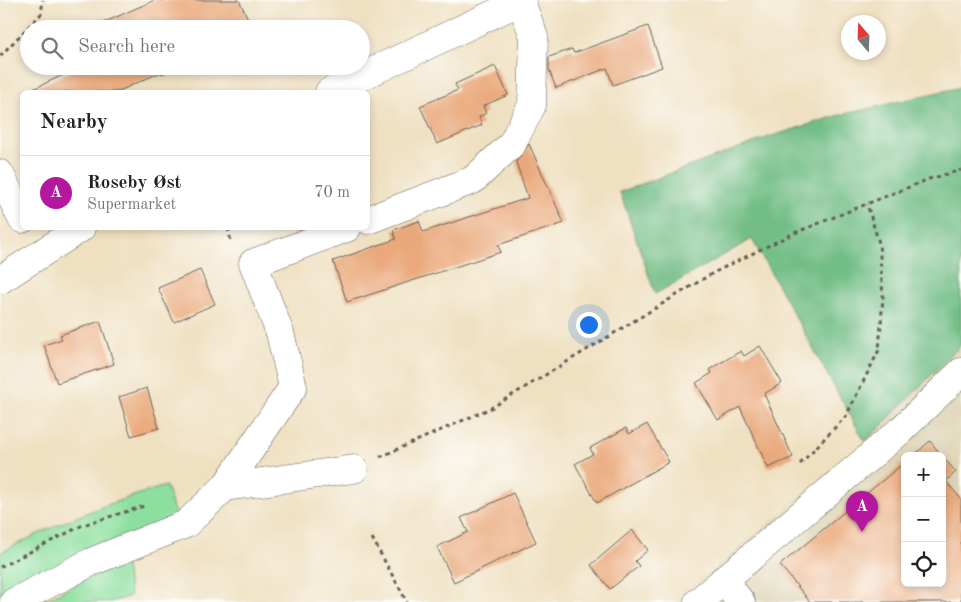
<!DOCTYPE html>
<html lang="en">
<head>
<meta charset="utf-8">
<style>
	:root { --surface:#fff; --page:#f6f6f6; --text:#222; --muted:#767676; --line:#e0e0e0; --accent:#b5179e }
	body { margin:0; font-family:"Old Standard TT",serif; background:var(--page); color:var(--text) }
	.controls { position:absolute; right:15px; bottom:15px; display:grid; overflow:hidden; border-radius:8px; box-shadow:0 2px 8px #0003 }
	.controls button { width:45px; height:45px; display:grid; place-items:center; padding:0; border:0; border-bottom:1px solid var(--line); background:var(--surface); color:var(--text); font:25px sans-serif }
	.compass { position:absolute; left:841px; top:15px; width:45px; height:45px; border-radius:50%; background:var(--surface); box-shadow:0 2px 8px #0003; rotate:341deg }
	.you { position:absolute; left:588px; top:324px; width:18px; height:18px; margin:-12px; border:4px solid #fff; border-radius:50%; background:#1a73e8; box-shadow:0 0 0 8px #1a73e833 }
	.badge { display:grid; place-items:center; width:32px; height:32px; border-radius:50%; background:var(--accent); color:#fff; font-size:16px; font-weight:700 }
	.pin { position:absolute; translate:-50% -41px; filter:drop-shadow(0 1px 2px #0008) }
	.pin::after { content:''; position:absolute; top:26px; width:18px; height:15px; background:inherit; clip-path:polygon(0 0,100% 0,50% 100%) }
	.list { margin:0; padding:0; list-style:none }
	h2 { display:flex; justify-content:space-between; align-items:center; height:65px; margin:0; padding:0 20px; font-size:21px }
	h2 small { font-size:16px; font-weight:400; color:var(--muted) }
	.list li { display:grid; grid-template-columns:32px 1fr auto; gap:15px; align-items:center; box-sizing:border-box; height:75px; padding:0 20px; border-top:1px solid var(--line) }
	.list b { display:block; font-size:19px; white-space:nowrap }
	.list p { margin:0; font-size:16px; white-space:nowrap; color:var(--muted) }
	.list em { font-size:16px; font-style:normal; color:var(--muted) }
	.icon { flex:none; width:28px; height:28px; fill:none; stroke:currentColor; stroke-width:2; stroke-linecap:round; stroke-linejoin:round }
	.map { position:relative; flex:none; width:961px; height:602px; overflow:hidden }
	.search { position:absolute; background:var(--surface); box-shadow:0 2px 8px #0003; left:20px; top:20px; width:350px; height:55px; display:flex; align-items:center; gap:12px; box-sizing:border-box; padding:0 18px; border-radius:28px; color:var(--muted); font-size:19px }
	.panel { position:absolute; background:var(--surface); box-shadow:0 2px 8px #0003; left:20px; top:90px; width:350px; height:140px; border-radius:8px }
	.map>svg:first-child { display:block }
	.built { fill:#ddd3b4; fill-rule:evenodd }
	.green { fill:#8ddf9f; stroke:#547e5e }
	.forest { fill:#72be86; stroke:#476d51 }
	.building { fill:#eaa97b }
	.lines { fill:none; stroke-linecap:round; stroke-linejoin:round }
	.minor-casing { stroke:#666156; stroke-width:29 }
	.major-casing { stroke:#666156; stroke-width:29 }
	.path { stroke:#666156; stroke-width:3; stroke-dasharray:4 4; stroke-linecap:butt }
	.minor { stroke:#fff; stroke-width:28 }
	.major { stroke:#fff; stroke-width:28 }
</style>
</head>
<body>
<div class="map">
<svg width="961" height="602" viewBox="0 0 961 602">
	<rect width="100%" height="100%" fill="#fdfcf7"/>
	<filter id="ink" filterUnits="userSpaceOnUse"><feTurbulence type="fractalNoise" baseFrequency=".02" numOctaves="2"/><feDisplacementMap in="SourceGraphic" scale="10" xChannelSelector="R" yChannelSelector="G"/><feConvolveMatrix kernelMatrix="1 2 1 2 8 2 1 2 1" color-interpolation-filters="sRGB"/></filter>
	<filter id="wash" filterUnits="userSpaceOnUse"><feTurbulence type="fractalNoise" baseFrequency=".0096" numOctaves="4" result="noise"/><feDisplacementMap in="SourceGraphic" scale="20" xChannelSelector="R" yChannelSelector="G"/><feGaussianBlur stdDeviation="1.12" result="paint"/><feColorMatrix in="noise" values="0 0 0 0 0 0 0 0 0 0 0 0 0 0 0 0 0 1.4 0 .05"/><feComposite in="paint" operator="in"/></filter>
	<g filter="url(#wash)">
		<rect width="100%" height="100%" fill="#efe0c1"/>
		<!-- built -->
		<path class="built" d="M961,345v257h-286l190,-160zM905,456h37v127h-37z"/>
		<!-- green -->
		<g class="green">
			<path d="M166,486l10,31 -93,37 -83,40v-41c53,-28 108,-51 166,-67z"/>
			<polygon points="125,558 130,596 111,602 42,602"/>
		</g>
		<!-- forest -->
		<polygon class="forest" points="961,87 961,345 865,442 752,239 655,294 620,192 769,137 836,116"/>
		<g id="blocks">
			<!-- building -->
			<g class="building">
				<polygon points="155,0 239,0 253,29 89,29"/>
				<polygon points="648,26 662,67 613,85 607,68 556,88 549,70 549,57 572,49 574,53"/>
				<polygon points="82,66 179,66 162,74 161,72 117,92 27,92"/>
				<polygon points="495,66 508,95 483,106 486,113 479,117 482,125 437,144 420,106 458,90 455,84"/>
				<polygon points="529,144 564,223 498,245 501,252 347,302 333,261 396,239 393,230 419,221 423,232 528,198 516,162"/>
				<polygon points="200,270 215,304 174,322 158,288"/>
				<polygon points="100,321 114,364 57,383 44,345 62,339 60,335"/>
				<polygon points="760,346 782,383 764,394 793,457 768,468 740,407 718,420 696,383 712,373 710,369 741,351 744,356"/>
				<polygon points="147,388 159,428 131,436 119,397"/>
				<polygon points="647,424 669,462 597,503 575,464 593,454 590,448 626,428 629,434"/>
				<polygon points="930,441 942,456 913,456 921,449"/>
				<polygon points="942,456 956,472 946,481 961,499 961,602 810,602 780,565 905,462 905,583 942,583"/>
				<polygon points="513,493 536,542 454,582 437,547 468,532 461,518"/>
				<polygon points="632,530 648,550 635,561 639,566 610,589 591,565"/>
			</g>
		</g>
	</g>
	<g filter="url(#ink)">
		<use href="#blocks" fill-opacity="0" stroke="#666156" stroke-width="1"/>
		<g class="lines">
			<defs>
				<g id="minor">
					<polyline points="0,174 22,219"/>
					<polyline points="368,220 473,180 512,144 532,105 534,37 521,1"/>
					<polyline points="225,487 354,469"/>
					<polyline points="723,580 741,602"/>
					<polyline points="14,602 91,562 186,524 225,487 293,387 280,333 253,263 347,228"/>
					<polyline points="698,602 901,430 961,372"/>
				</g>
				<g id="major">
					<polyline points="329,92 523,0"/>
					<polyline points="0,280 81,228"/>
				</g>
			</defs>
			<!-- minor casing -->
			<use href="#minor" class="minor-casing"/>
			<!-- major casing -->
			<use href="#major" class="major-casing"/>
			<!-- path -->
			<g class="path">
				<polyline points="0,56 41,14 43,0"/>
				<polyline points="228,228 231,242"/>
				<polyline points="380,457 491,408 713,273 792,234 929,179 961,170"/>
				<polyline points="800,464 846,416 879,350 883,297 879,243 867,204"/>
				<polyline points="372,538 407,602"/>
				<polyline points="0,567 83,525 144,506"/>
			</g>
			<!-- minor -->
			<use href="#minor" class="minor"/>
			<!-- major -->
			<use href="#major" class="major"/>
		</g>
	</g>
</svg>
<div class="controls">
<button>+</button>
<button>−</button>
<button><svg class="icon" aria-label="locate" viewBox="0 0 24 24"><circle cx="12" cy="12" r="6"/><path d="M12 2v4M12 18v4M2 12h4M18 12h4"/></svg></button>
</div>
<svg class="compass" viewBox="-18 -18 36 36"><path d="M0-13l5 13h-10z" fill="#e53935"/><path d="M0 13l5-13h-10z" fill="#767676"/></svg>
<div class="you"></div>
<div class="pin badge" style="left:862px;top:532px">A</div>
<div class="search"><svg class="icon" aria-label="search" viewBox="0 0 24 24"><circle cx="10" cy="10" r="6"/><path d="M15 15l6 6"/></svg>Search here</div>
<section class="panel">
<h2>Nearby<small></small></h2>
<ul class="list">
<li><span class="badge">A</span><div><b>Roseby Øst</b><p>Supermarket</p></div><em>70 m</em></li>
</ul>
</section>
</div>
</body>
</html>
